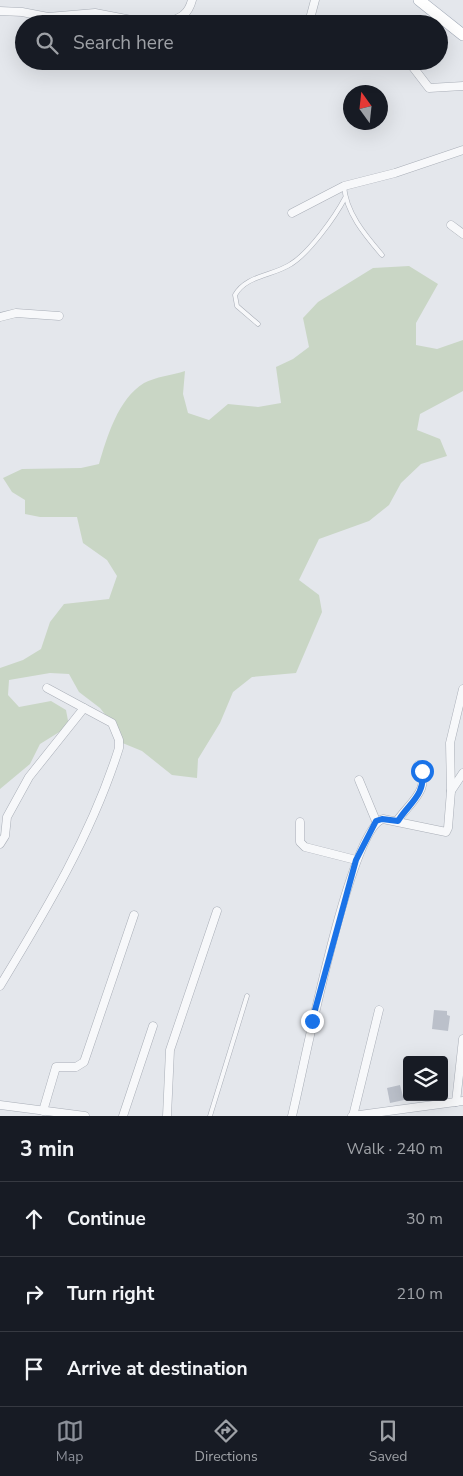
<!DOCTYPE html>
<html lang="en">
<head>
<meta charset="utf-8">
<style>
	:root { --surface:#171b24; --page:#242831; --text:#f1f3f6; --muted:#9ea1a6; --line:#363941; --accent:#8c9099 }
	body { margin:0; font-family:"Nunito Sans",sans-serif; background:var(--page); color:var(--text) }
	.controls { position:absolute; right:15px; bottom:15px; display:grid; overflow:hidden; border-radius:5px; box-shadow:0 5px 20px #0002 }
	.controls button { width:45px; height:45px; display:grid; place-items:center; padding:0; border:0; border-bottom:1px solid var(--line); background:var(--surface); color:var(--text); font:25px sans-serif }
	.compass { position:absolute; left:343px; top:85px; width:45px; height:45px; border-radius:50%; background:var(--surface); box-shadow:0 5px 20px #0002; rotate:345deg }
	.stop { position:absolute; width:15px; height:15px; margin:-11px; border:4px solid #1a73e8; border-radius:50%; background:#fff }
	.stop.end { background:#1a73e8; border-color:#fff; box-shadow:0 1px 5px #0008 }
	.list { margin:0; padding:0; list-style:none }
	h2 { display:flex; justify-content:space-between; align-items:center; height:65px; margin:0; padding:0 20px; font-size:21px }
	h2 small { font-size:16px; font-weight:400; color:var(--muted) }
	.list li { display:grid; grid-template-columns:32px 1fr auto; gap:15px; align-items:center; box-sizing:border-box; height:75px; padding:0 20px; border-top:1px solid var(--line) }
	.list b { display:block; font-size:19px; white-space:nowrap }
	.list em { font-size:16px; font-style:normal; color:var(--muted) }
	.icon { flex:none; width:28px; height:28px; fill:none; stroke:currentColor; stroke-width:2; stroke-linecap:round; stroke-linejoin:round }
	.map { position:relative; flex:none; width:463px; height:1116px; overflow:hidden }
	.search { position:absolute; background:var(--surface); box-shadow:0 5px 20px #0002; left:15px; right:15px; top:15px; height:55px; display:flex; align-items:center; gap:12px; box-sizing:border-box; padding:0 18px; border-radius:28px; color:var(--muted); font-size:19px }
	.sheet { height:290px; background:var(--surface) }
	nav { display:flex; justify-content:space-around; align-items:center; box-sizing:border-box; height:70px; border-top:1px solid var(--line); background:var(--surface); font-size:14px; color:var(--muted) }
	nav a { display:grid; justify-items:center; gap:2px }
	nav .on { color:var(--accent) }
	.map>svg:first-child { display:block }
	.green { fill:#c9d6c5 }
	.building { fill:#bbc0ca }
	.lines { fill:none; stroke-linecap:round; stroke-linejoin:round }
	.service-casing { stroke:#a9aeb7; stroke-width:5 }
	.minor-casing { stroke:#a9aeb7; stroke-width:9 }
	.primary-casing { stroke:#a3abb8; stroke-width:12 }
	.service { stroke:#f7f8fa; stroke-width:4 }
	.minor { stroke:#f7f8fa; stroke-width:8 }
	.primary { stroke:#fff; stroke-width:11 }
	.route { stroke:#1a73e8; stroke-width:6 }
</style>
</head>
<body>
<div class="map">
<svg width="463" height="1116" viewBox="0 0 463 1116">
	<rect width="100%" height="100%" fill="#e4e7ec"/>
	<!-- green -->
	<path class="green" d="M409,266l29,18 -22,39v22l21,4 26,-9v51l-43,23 -3,16 23,9 7,17 -26,8 -20,19 -12,22 -20,16 -50,18 -20,41 20,15 3,17 -26,61 -44,4 -19,15 -13,31 -22,36 -1,19 -25,-3 -30,-24 -22,-9 -9,-20 -11,-14 -21,-16 -10,-18 -19,-1 -41,7 -1,15 11,12 32,-6 15,9 3,16 -29,18 -10,20 -30,25v-121l23,-8 18,-11 9,-27 14,-18 45,-5 8,-23 -10,-16 -24,-17 -6,-26h-37l-15,-3v-14l-13,-8 -9,-14 19,-9 59,-1 18,-4c8,-27 19,-65 45,-81 11,-6 29,-8 41,-12l-2,23 5,19 21,7 19,-16 30,3 23,-4 -5,-36 17,-8 16,-12 -6,-29 15,-16 55,-34z"/>
	<!-- building -->
	<g class="building">
		<polygon points="434,1010 447,1011 447,1015 450,1016 448,1031 432,1029"/>
		<polygon points="400,1085 404,1100 390,1103 387,1088"/>
	</g>
	<g class="lines">
		<defs>
			<g id="service">
				<path d="M344,186c2,27 21,49 38,69"/>
				<path d="M258,324l-21,-18 -2,-11c11,-20 38,-19 56,-31 18,-11 44,-47 54,-66"/>
				<polyline points="210,1116 247,996"/>
			</g>
			<g id="minor">
				<polyline points="0,11 22,12 48,17 95,13 152,24"/>
				<polyline points="311,15 315,0"/>
				<path d="M165,24c14,-6 23,-8 27,-24"/>
				<polyline points="409,62 429,88 463,86"/>
				<polyline points="292,213 344,186 395,173 463,150"/>
				<polyline points="451,225 463,234"/>
				<polyline points="0,317 16,313 59,316"/>
				<polyline points="359,780 376,821"/>
				<polyline points="451,791 450,743 463,689"/>
				<path d="M397,821c12,-18 36,-32 21,-56"/>
				<polyline points="300,822 300,842 305,847 356,860"/>
				<polyline points="0,844 5,836 7,817 29,777 84,708 47,688"/>
				<path d="M0,986c46,-76 92,-152 119,-238v-8l-7,-17 -28,-15"/>
				<polyline points="456,1102 463,1039"/>
				<polyline points="0,1105 85,1116"/>
				<polyline points="43,1111 56,1067 76,1067 84,1062 134,915"/>
				<polyline points="123,1116 153,1026"/>
				<polyline points="167,1116 170,1050 217,911"/>
				<path d="M292,1116c11,-43 57,-287 91,-297l63,13 2,-4 3,-37 12,-18"/>
				<polyline points="352,1116 463,1101"/>
				<polyline points="353,1116 379,1010"/>
			</g>
			<polyline id="primary" points="419,0 463,35"/>
		</defs>
		<!-- service casing -->
		<use href="#service" class="service-casing"/>
		<!-- minor casing -->
		<use href="#minor" class="minor-casing"/>
		<!-- primary casing -->
		<use href="#primary" class="primary-casing"/>
		<!-- service -->
		<use href="#service" class="service"/>
		<!-- minor -->
		<use href="#minor" class="minor"/>
		<!-- primary -->
		<use href="#primary" class="primary"/>
	</g>
	<g class="lines">
		<!-- route -->
		<path class="route" d="M312,1021l44,-161 20,-39 6,-2 16,2c11,-18 28,-26 24,-50"/>
	</g>
</svg>
<div class="controls">
<button><svg class="icon" aria-label="layers" viewBox="0 0 24 24"><path d="M12 4l9 5-9 5-9-5zM3 14l9 5 9-5"/></svg></button>
</div>
<svg class="compass" viewBox="-18 -18 36 36"><path d="M0-13l5 13h-10z" fill="#e53935"/><path d="M0 13l5-13h-10z" fill="#9ea1a6"/></svg>
<div class="stop" style="left:422px;top:771px"></div>
<div class="stop end" style="left:312px;top:1021px"></div>
<div class="search"><svg class="icon" aria-label="search" viewBox="0 0 24 24"><circle cx="10" cy="10" r="6"/><path d="M15 15l6 6"/></svg>Search here</div>
</div>
<section class="sheet">
<h2>3 min<small>Walk · 240 m</small></h2>
<ul class="list">
<li><svg class="icon" aria-label="ahead" viewBox="0 0 24 24"><path d="M12 20V5M6 11l6-6 6 6"/></svg><div><b>Continue</b></div><em>30 m</em></li>
<li><svg class="icon" aria-label="right" viewBox="0 0 24 24"><path d="M7 20v-9h11M14 6l5 5-5 5"/></svg><div><b>Turn right</b></div><em>210 m</em></li>
<li><svg class="icon" aria-label="arrive" viewBox="0 0 24 24"><path d="M6 21V4h12l-3 4 3 4H6"/></svg><div><b>Arrive at destination</b></div></li>
</ul>
</section>
<nav>
<a class="on"><svg class="icon" aria-label="map" viewBox="0 0 24 24"><path d="M3 6l6-2 6 2 6-2v14l-6 2-6-2-6 2zM9 4v14M15 6v14"/></svg>Map</a>
<a><svg class="icon" aria-label="directions" viewBox="0 0 24 24"><path d="M12 3l9 9-9 9-9-9zM9 14v-3h6M13 9l2 2-2 2"/></svg>Directions</a>
<a><svg class="icon" aria-label="saved" viewBox="0 0 24 24"><path d="M7 4h10v16l-5-4-5 4z"/></svg>Saved</a>
</nav>
</body>
</html>
